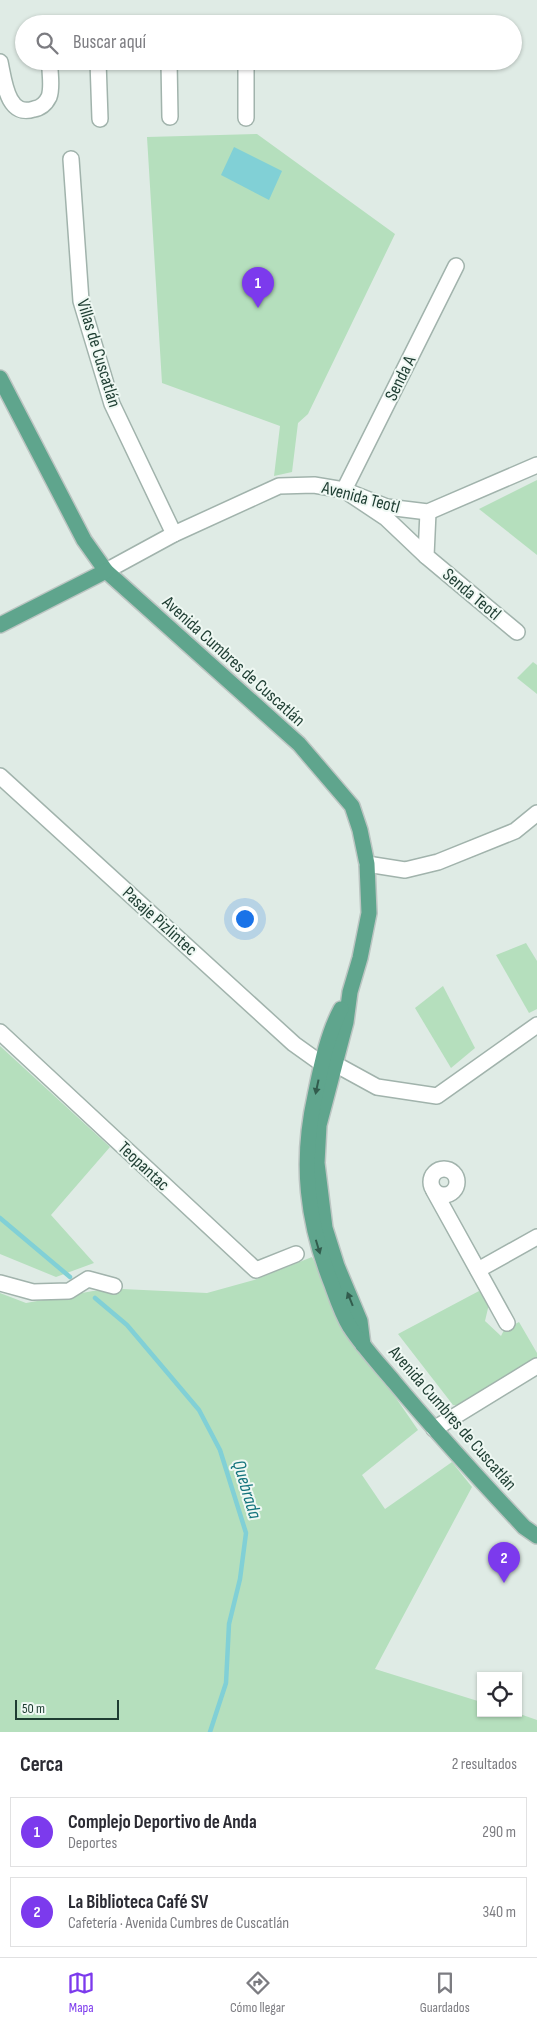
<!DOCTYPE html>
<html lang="es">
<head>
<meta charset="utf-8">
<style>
	:root { --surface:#fff; --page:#f2f2f3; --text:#2b2b33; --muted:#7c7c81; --line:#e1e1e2; --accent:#7c3aed }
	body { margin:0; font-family:"Sofia Sans Condensed",sans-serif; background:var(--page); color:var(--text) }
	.controls { position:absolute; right:15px; bottom:15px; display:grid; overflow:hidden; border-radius:0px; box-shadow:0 1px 4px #0004 }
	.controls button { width:45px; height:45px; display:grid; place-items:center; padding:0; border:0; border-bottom:1px solid var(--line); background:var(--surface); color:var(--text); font:25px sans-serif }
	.scale { position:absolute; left:15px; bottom:12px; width:104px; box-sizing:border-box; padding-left:5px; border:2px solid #1e3d32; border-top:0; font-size:14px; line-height:18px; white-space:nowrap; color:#1e3d32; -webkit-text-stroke:4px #eff8f3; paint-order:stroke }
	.you { position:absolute; left:244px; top:918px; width:18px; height:18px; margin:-12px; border:4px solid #fff; border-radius:50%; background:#1a73e8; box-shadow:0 0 0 8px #1a73e833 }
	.badge { display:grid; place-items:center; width:32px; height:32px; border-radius:50%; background:var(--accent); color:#fff; font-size:16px; font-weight:700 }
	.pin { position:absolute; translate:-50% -41px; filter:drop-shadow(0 1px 2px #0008) }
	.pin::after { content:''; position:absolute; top:26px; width:18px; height:15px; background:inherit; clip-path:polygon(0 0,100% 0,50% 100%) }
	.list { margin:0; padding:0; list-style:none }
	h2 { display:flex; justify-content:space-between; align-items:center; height:65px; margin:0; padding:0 20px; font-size:21px }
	h2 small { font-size:16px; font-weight:400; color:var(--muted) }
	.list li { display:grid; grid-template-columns:32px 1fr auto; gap:15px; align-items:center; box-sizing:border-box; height:70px; margin:0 10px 10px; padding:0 10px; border:1px solid var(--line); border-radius:0px }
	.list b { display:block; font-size:19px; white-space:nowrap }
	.list p { margin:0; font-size:16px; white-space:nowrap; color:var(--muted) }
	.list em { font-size:16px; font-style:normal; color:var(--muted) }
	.icon { flex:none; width:28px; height:28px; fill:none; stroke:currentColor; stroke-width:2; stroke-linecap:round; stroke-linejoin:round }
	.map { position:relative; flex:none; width:537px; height:1732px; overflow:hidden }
	.search { position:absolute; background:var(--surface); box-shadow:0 1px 4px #0004; left:15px; right:15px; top:15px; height:55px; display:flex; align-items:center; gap:12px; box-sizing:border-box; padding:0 18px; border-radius:28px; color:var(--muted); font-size:19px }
	.sheet { height:225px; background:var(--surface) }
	nav { display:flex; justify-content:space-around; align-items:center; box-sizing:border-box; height:70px; border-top:1px solid var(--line); background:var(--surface); font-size:14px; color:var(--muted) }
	nav a { display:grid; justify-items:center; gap:2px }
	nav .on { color:var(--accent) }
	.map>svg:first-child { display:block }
	.green { fill:#b5dfbd }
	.water { fill:#81d0d6 }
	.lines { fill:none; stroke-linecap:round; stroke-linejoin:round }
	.stream { stroke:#81d0d6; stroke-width:4.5 }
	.minor-casing { stroke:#a1b3ac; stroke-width:18 }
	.major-casing { stroke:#bcc5c2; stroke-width:18 }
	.minor { stroke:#fff; stroke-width:15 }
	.major { stroke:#5fa58d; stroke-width:15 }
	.oneway { fill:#325c4d }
	.labels { text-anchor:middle; stroke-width:4; stroke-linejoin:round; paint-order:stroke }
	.street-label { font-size:18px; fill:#1e3d32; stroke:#eff8f3 }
	.water-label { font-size:19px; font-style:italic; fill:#14747d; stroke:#eff8f3 }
</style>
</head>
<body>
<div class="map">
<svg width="537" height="1732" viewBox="0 0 537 1732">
	<rect width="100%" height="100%" fill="#dfebe5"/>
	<!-- green -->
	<g class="green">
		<polygon points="257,134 395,234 308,414 298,423 292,472 274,476 280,426 162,383 147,137"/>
		<polygon points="537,480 537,555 479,509"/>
		<polygon points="533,662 537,665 537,694 517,678"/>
		<polygon points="526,943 537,961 537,1009 529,1013 496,955"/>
		<polygon points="443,986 475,1048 451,1068 415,1008"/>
		<polygon points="0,1046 110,1147 51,1215 94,1263 56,1277 0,1254"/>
		<polygon points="312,1257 356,1340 418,1430 362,1475 385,1509 452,1462 472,1487 375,1669 481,1702 481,1713 517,1713 537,1720 537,1732 0,1732 0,1293 26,1303 93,1291 122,1289 207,1293 254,1280"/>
		<polygon points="479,1291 489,1304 485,1321 501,1336 504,1330 519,1322 537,1353 537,1357 462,1406 453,1405 398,1334"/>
	</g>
	<!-- water -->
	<polygon class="water" points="234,147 282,171 269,200 221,175"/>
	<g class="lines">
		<!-- stream -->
		<g class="stream">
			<polyline points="0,1218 70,1277"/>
			<polyline points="95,1298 127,1325 199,1410 220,1450 246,1533 240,1579 229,1624 226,1683 210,1732"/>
		</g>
		<defs>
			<g id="minor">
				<polyline points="98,61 100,119"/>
				<polyline points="169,61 170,117"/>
				<path d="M0,62c4,18 7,56 34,47 7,-1 12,-6 15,-12 4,-11 0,-25 1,-36"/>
				<polyline points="246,118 246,61"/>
				<polyline points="71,159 81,301 112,404 174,534"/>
				<polyline points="428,512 426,556 517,632"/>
				<polyline points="426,556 386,518 344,490 456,266"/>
				<polyline points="106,571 174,534 279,486 314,485 344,490 387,507 428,512 537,465"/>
				<polyline points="0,776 294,1044 322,1064"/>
				<polyline points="367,864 405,870 438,862 515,831 537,813"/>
				<polyline points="0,1032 256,1270 296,1254"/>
				<polyline points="335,1064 377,1087 437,1096 537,1025"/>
				<circle cx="444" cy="1182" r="13"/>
				<polyline points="434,1191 507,1323"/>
				<polyline points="478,1270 537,1237"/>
				<polyline points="0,1283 33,1292 69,1291 88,1279 114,1286"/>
				<polyline points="434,1429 537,1366"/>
			</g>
			<g id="major">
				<polyline points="0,378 84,540 106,571 299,744 352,806 360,830 367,864 369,913 360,958 350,992 346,1022 319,1125 317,1163 325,1228 337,1266 360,1321 363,1345"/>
				<polyline points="0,625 106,571"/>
				<path d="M341,1009c-14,26 -20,58 -26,87 -15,67 -8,126 17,189 5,14 10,29 18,42 13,20 30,38 45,56 41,49 85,97 129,144l13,9"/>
			</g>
		</defs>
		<!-- minor casing -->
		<use href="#minor" class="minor-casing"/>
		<!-- major casing -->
		<use href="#major" class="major-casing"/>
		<!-- minor -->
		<use href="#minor" class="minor"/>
		<!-- major -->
		<use href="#major" class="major"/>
	</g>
	<!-- one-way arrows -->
	<defs><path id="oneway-solid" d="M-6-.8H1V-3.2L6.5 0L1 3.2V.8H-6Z" transform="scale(1.25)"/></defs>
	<g class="oneway">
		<use href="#oneway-solid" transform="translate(317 1087) rotate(102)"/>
		<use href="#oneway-solid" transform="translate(318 1247) rotate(73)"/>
		<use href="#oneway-solid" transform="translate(350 1299) rotate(-112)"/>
	</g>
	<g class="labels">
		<!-- street labels -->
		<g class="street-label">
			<text transform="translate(99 353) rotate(73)" y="6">Villas de Cuscatlán</text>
			<text transform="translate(400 378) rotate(-64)" y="6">Senda A</text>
			<text transform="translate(361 497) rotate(15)" y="6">Avenida Teotl</text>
			<text transform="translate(472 594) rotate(40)" y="6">Senda Teotl</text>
			<text transform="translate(234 661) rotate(42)" y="6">Avenida Cumbres de Cuscatlán</text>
			<text transform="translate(160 921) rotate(42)" y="6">Pasaje Pizlintec</text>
			<text transform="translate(144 1166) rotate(43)" y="6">Teopantac</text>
			<text transform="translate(453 1418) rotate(49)" y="6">Avenida Cumbres de Cuscatlán</text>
		</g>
		<!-- water labels -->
		<g class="water-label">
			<text transform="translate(248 1489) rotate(73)" y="7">Quebrada</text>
		</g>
	</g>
</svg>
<div class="controls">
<button><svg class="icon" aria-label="locate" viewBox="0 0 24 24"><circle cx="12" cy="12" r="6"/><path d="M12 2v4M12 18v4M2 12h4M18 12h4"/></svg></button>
</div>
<div class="scale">50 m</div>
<div class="you"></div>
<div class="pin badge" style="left:258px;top:308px">1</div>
<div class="pin badge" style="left:504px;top:1583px">2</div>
<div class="search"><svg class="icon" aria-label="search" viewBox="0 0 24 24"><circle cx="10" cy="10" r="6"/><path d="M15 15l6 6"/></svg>Buscar aquí</div>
</div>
<section class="sheet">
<h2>Cerca<small>2 resultados</small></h2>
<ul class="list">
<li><span class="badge">1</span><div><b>Complejo Deportivo de Anda</b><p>Deportes</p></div><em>290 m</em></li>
<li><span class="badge">2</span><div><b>La Biblioteca Café SV</b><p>Cafetería · Avenida Cumbres de Cuscatlán</p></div><em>340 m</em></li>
</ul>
</section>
<nav>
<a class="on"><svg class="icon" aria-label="map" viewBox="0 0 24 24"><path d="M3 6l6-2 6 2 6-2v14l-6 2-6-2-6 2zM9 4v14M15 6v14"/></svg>Mapa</a>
<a><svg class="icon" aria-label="directions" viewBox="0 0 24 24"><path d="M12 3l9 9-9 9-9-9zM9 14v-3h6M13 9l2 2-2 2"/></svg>Cómo llegar</a>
<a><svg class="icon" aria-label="saved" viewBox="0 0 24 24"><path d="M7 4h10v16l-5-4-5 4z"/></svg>Guardados</a>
</nav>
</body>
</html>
